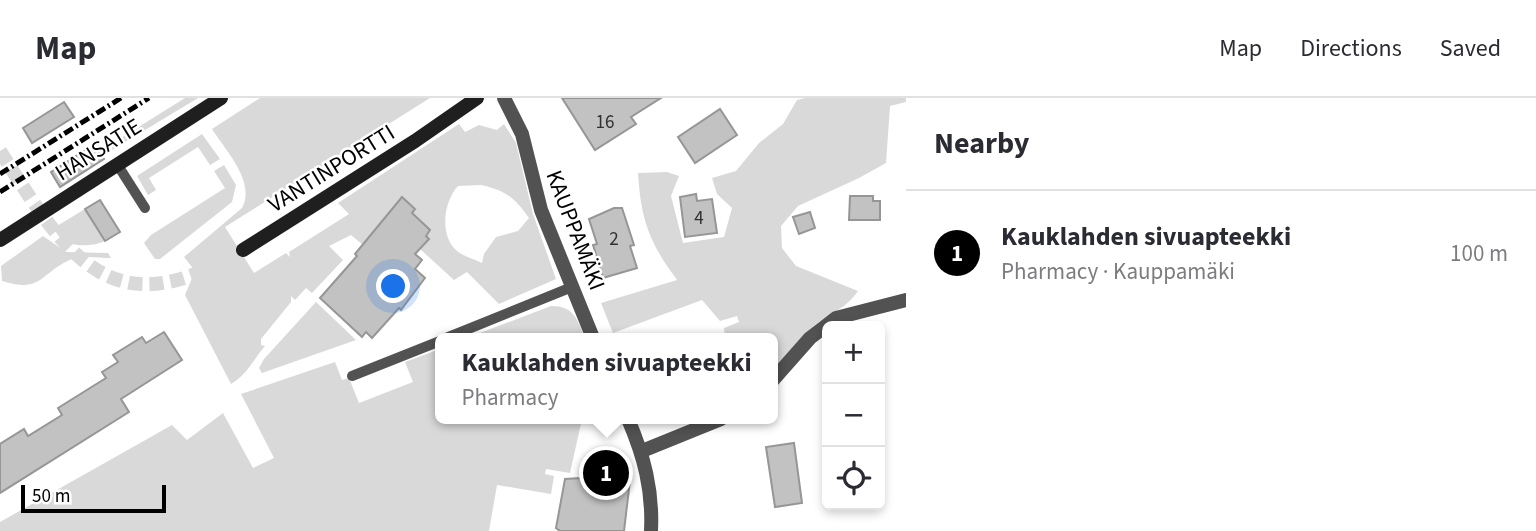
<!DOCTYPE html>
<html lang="en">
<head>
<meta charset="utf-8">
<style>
	:root { --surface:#fff; --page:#f7f7f7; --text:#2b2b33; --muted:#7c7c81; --line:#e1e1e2; --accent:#000 }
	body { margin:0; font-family:"Source Sans 3",sans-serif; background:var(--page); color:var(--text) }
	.controls { position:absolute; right:21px; bottom:21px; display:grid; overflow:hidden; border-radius:10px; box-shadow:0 4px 10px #0003 }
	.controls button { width:63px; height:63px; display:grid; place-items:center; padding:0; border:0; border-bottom:2px solid var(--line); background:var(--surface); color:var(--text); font:35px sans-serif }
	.scale { position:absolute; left:21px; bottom:18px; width:145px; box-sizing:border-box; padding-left:7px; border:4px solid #000; border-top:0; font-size:19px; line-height:24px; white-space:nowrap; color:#000; -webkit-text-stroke:5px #fff; paint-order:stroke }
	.you { position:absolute; left:394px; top:189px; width:24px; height:24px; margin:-18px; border:5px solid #fff; border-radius:50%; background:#1a73e8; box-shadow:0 0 0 10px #1a73e833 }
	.badge { display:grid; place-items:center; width:46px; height:46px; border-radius:50%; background:var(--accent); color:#fff; font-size:23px; font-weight:700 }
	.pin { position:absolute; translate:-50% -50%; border:4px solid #fff; box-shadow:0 2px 7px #0006 }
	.popup { position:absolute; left:435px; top:235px; width:343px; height:91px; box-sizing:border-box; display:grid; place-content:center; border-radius:10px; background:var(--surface); filter:drop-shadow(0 2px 5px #0005); font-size:23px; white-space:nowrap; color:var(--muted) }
	.popup b { font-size:26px; color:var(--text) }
	.popup::after { content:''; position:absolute; left:50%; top:100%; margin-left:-14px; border:14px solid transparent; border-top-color:var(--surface) }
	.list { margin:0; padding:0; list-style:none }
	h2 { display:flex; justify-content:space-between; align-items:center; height:91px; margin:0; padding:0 28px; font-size:30px }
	h2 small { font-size:23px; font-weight:400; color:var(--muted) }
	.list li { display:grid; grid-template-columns:46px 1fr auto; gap:21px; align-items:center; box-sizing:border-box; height:126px; padding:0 28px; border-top:2px solid var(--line) }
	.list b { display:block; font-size:26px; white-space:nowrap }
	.list p { margin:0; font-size:23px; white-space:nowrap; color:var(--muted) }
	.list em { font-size:23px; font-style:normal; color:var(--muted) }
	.icon { flex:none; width:38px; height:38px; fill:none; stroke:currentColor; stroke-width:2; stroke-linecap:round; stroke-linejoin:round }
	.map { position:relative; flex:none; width:906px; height:433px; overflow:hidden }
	header { display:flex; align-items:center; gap:42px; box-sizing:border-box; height:98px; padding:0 35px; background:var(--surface); border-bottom:2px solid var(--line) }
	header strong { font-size:33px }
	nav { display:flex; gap:38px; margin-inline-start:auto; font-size:24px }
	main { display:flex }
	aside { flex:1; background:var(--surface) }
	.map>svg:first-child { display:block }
	.green { fill:#d9d9d9; fill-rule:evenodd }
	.building { fill:#c2c2c2; stroke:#969696; stroke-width:2 }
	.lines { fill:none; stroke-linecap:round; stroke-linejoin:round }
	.secondary-tunnel { stroke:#d9d9d9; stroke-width:14; stroke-dasharray:14 7; stroke-linecap:butt }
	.lane { stroke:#525252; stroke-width:10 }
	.street { stroke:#525252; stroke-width:14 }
	.secondary { stroke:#1f1f1f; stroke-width:14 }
	.rail { stroke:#000; stroke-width:5; stroke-dasharray:10 3.5 2 3.5; stroke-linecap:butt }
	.labels { text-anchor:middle; stroke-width:5; stroke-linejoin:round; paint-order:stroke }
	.number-label { font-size:19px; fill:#303030 }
	.street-label { font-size:23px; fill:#000; stroke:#fff }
</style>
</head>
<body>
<header>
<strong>Map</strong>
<nav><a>Map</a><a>Directions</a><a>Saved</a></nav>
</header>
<main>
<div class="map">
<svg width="906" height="433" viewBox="0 0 906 433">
	<rect width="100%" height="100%" fill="#fff"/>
	<!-- green -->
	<g class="green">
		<polygon points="185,0 198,0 112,52 113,45"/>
		<path d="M260,0h170l-205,129 29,46 32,-20 4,4 -1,-5 60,-38 -11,-11 121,-79 6,8 14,-7 18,5 7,-6 12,19 17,71 23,65 -57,25 -32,-32 -13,8 -34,-31 9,-10 -3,-3 4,-6 -18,-17 3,-4 -13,-12 -39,48 -12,-10 -22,11 14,14 -31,33 -6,-5 -11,12 -4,-4v6l-30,37v6l4,1c-12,14 -18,29 -34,38l-46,-89 10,-24 -11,-14 58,-49c14,-26 -16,-57 -30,-79zM481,87c24,5 34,13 48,33l-11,13 -22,6 -12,17 -2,9c-8,-4 -20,-7 -26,-13 -17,-16 -12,-49 2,-64z"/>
		<path d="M805,0h101v4l-16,4 -4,57 -27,15 -61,28 -17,20 1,22 14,18 62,25c-13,19 -26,20 -43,34 -17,13 -29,31 -43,47v-34h-47l-1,-10 15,-6 -2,-6 -17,5 -18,-21 -89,33 -12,-30 76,-23c-28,-38 -36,-60 -39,-107l29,-1 12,4 -8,20 12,47 41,-6 8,-29 -15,-14 -5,-16 24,-7 23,-28 24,-19 14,-24z"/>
		<polygon points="202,36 220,61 210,67 198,49 149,80 156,92 148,97 137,78"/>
		<polygon points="224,67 236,87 232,104 160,161 155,161 144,145 151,137 225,90 214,73"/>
		<path d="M85,111l20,32c-15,7 -43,7 -50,-11l2,-4z"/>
		<path d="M43,138l23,16 42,1 3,5c-11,0 -29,-3 -39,1 -32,13 -29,35 -70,22l-1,-15z"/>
		<polygon points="316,204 356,242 262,275 259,270 264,261"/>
		<path d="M551,208c23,0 26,13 34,32h-118z"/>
		<polygon points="440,251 440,321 582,321 570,375 546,371 545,376 554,378 551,396 497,387 489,433 0,433 0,424 172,327 187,342 223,315 253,370 274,360 241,296 335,264 342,282 349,280 359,305 413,284 405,264"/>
	</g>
	<!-- building -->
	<g class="building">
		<polygon points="562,0 661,0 631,19 636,26 595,52"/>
		<polygon points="64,4 74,19 32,45 23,30"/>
		<polygon points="720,11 737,37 695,65 678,39"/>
		<polygon points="95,46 104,61 60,89 51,74"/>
		<polygon points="696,96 697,103 712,101 717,135 685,139 680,99"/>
		<polygon points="850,98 873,98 873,103 880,103 880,122 849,122"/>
		<polygon points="402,99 415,111 412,115 430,132 426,138 429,141 415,156 422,162 415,171 425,180 401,212 399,210 372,240 366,234 362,239 320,200 357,158 355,156"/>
		<polygon points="100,102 120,134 105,143 85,111"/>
		<polygon points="614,110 622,110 634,147 630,148 637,170 603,180 593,147 597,146 589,121"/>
		<polygon points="810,114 815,130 799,136 793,119"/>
		<polygon points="164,234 182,262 121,301 129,314 0,395 0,346 24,331 28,338 62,317 58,310 106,280 102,274 118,264 113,257 142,239 146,245"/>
		<polygon points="794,345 802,405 775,409 766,349"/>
		<polygon points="584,365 631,374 624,433 560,433 556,430 565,381 581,380"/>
	</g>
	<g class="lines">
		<!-- secondary-tunnel -->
		<path class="secondary-tunnel" d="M0,53c67,105 111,180 243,99"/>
		<!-- lane -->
		<g class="lane">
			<polyline points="117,66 145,110"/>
			<polyline points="446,240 572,189"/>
			<polyline points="352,278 440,243"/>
		</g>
		<!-- street -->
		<g class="street">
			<polyline points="504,0 522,36 541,112 593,240"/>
			<polyline points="772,283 810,240 836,220 906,202"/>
			<path d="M628,321c16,37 25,71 23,112"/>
			<polyline points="642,353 721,321"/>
		</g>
		<!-- secondary -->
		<g class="secondary">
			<polyline points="0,142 221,0"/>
			<polyline points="243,152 415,43 477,0"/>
		</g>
		<!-- rail -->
		<g class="rail">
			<polyline points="0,76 121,0"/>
			<polyline points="0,94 149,0"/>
		</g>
	</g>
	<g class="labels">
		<!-- number labels -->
		<g class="number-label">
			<text x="605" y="30">16</text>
			<text x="699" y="126">4</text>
			<text x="614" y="147">2</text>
		</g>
		<!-- street labels -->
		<g class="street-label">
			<text transform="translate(98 51) rotate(-32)" y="8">HANSATIE</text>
			<text transform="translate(331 70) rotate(-32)" y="8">VANTINPORTTI</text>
			<text transform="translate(576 132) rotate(69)" y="8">KAUPPAMÄKI</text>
		</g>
	</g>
</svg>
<div class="controls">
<button>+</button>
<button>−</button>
<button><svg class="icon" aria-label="locate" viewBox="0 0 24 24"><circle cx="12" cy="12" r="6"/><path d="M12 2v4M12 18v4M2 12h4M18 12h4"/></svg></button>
</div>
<div class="scale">50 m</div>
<div class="you"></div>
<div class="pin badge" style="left:606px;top:375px">1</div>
<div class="popup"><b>Kauklahden sivuapteekki</b>Pharmacy</div>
</div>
<aside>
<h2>Nearby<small></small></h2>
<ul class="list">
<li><span class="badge">1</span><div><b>Kauklahden sivuapteekki</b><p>Pharmacy · Kauppamäki</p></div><em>100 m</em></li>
</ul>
</aside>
</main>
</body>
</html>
